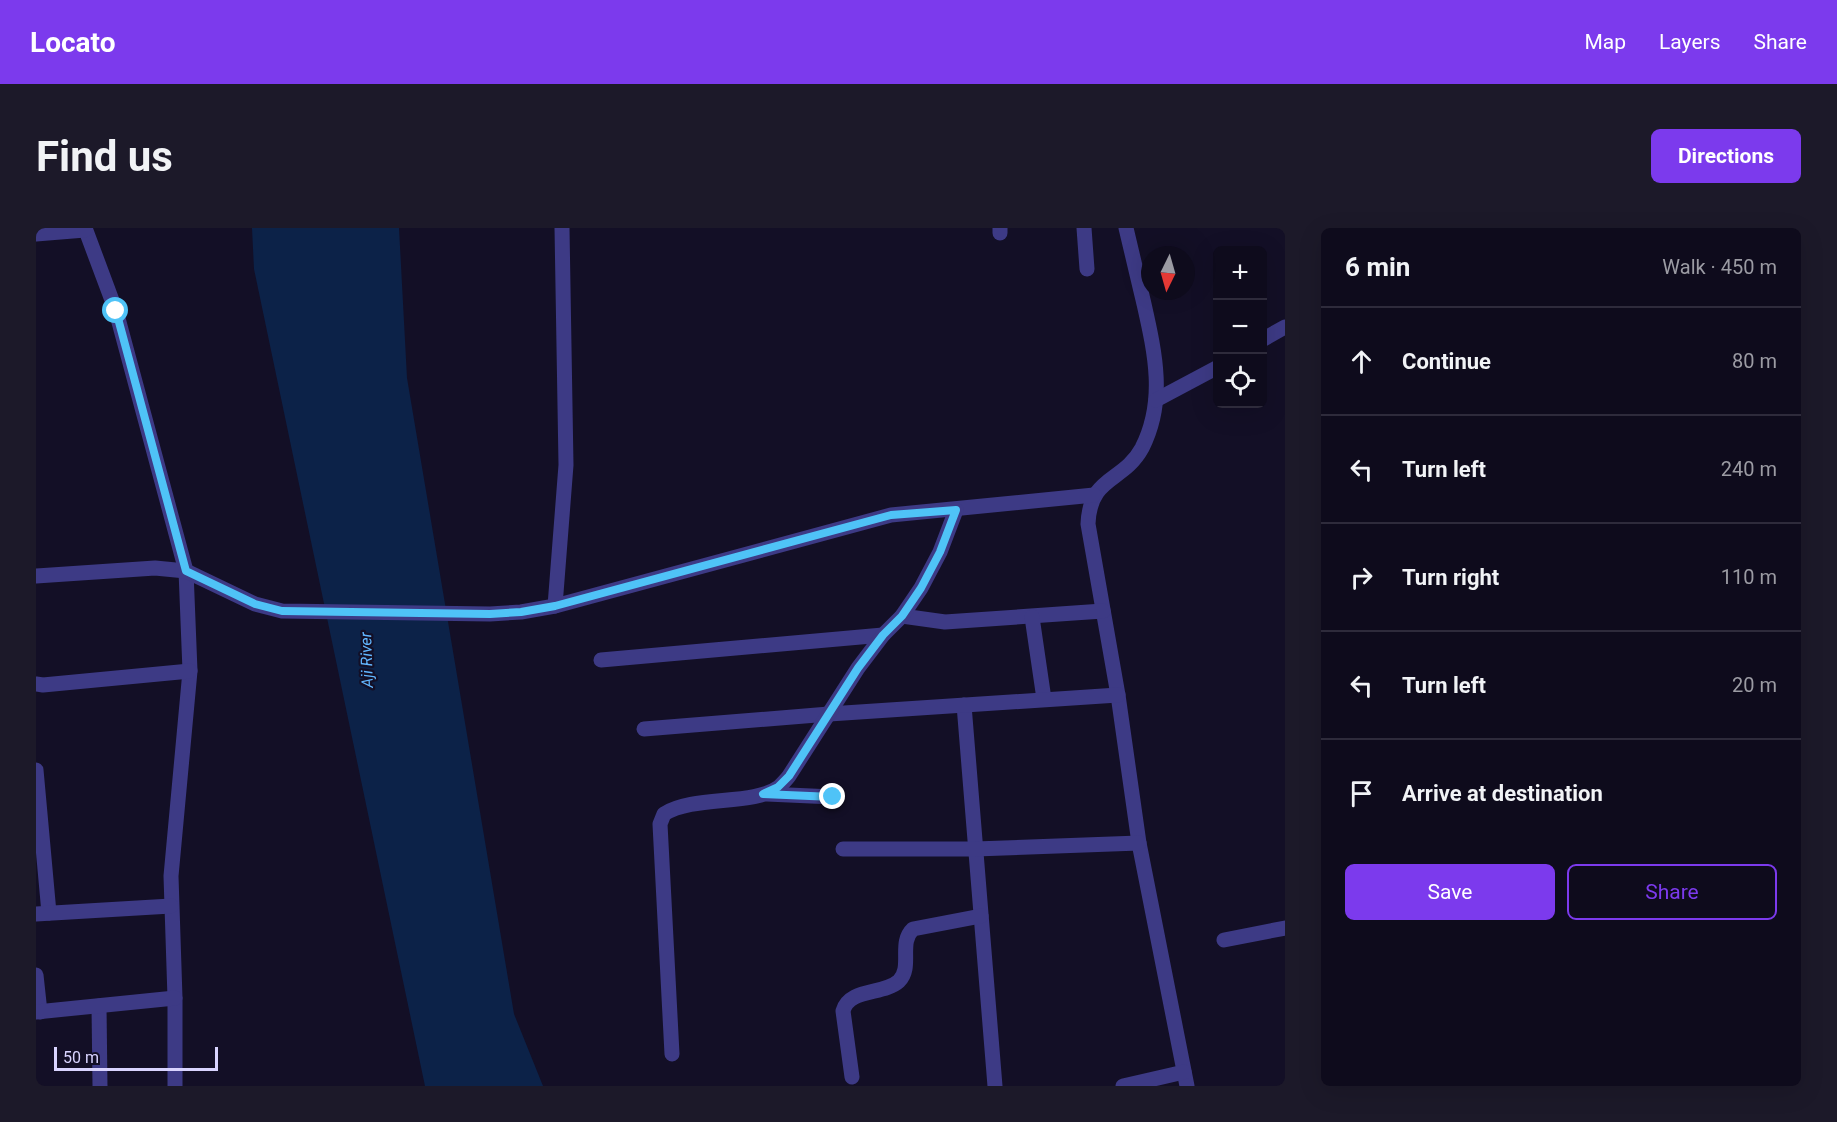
<!DOCTYPE html>
<html lang="en">
<head>
<meta charset="utf-8">
<style>
	:root { --surface:#0e0b1c; --page:#1c1929; --text:#f1f3f6; --muted:#9b9ba3; --line:#2e2b3b; --accent:#7c3aed }
	body { margin:0; font-family:Roboto,sans-serif; background:var(--page); color:var(--text) }
	.controls { position:absolute; right:18px; top:18px; display:grid; overflow:hidden; border-radius:9px; box-shadow:0 6px 24px #0002 }
	.controls button { width:54px; height:54px; display:grid; place-items:center; padding:0; border:0; border-bottom:2px solid var(--line); background:var(--surface); color:var(--text); font:30px sans-serif }
	.compass { position:absolute; left:1105px; top:18px; width:54px; height:54px; border-radius:50%; background:var(--surface); box-shadow:0 6px 24px #0002; rotate:185deg }
	.scale { position:absolute; left:18px; bottom:15px; width:164px; box-sizing:border-box; padding-left:6px; border:3px solid #d9d4ff; border-top:0; font-size:16px; line-height:21px; white-space:nowrap; color:#d9d4ff; -webkit-text-stroke:4px #130f26; paint-order:stroke }
	.stop { position:absolute; width:18px; height:18px; margin:-14px; border:4px solid #4fc3f7; border-radius:50%; background:#fff }
	.stop.end { background:#4fc3f7; border-color:#fff; box-shadow:0 2px 6px #0008 }
	.list { margin:0; padding:0; list-style:none }
	h2 { display:flex; justify-content:space-between; align-items:center; height:78px; margin:0; padding:0 24px; font-size:26px }
	h2 small { font-size:20px; font-weight:400; color:var(--muted) }
	.list li { display:grid; grid-template-columns:39px 1fr auto; gap:18px; align-items:center; box-sizing:border-box; height:108px; padding:0 24px; border-top:2px solid var(--line) }
	.list b { display:block; font-size:22px; white-space:nowrap }
	.list em { font-size:20px; font-style:normal; color:var(--muted) }
	.actions { display:flex; gap:12px; padding:18px 24px }
	.actions a { flex:1; padding:14px 0; border:2px solid var(--accent); border-radius:9px; text-align:center; font-size:21px; color:var(--accent) }
	.actions .main { background:var(--accent); color:#fff }
	.icon { flex:none; width:33px; height:33px; fill:none; stroke:currentColor; stroke-width:2; stroke-linecap:round; stroke-linejoin:round }
	.map { position:relative; flex:none; width:1249px; height:858px; overflow:hidden; border-radius:9px }
	header { display:flex; align-items:center; gap:36px; box-sizing:border-box; height:84px; padding:0 30px; background:var(--accent); color:#fff }
	header strong { font-size:28px }
	nav { display:flex; gap:33px; margin-inline-start:auto; font-size:21px }
	.intro { display:flex; align-items:center; justify-content:space-between; box-sizing:border-box; height:144px; padding:0 36px }
	h1 { margin:0; font-size:42px }
	.button { padding:15px 27px; border-radius:9px; background:var(--accent); color:#fff; font-size:21px; font-weight:700 }
	main { display:flex; gap:36px; padding:0 36px }
	aside { flex:1; background:var(--surface); border-radius:9px; box-shadow:0 6px 24px #0002 }
	.map>svg:first-child { display:block }
	.water { fill:#0c2248 }
	.lines { fill:none; stroke-linecap:round; stroke-linejoin:round }
	.minor { stroke:#3d3a85; stroke-width:15 }
	.route { stroke:#4fc3f7; stroke-width:8 }
	.labels { text-anchor:middle; stroke-width:4.5; stroke-linejoin:round; paint-order:stroke }
	.water-label { font-size:16px; font-style:italic; fill:#62b6ff; stroke:#130f26 }
</style>
</head>
<body>
<header>
<strong>Locato</strong>
<nav><a>Map</a><a>Layers</a><a>Share</a></nav>
</header>
<div class="intro"><h1>Find us</h1><a class="button">Directions</a></div>
<main>
<div class="map">
<svg width="1249" height="858" viewBox="0 0 1249 858">
	<rect width="100%" height="100%" fill="#130f26"/>
	<!-- water -->
	<polygon class="water" points="216,0 363,0 371,150 478,786 507,858 389,858 218,41"/>
	<g class="lines">
		<!-- minor -->
		<g class="minor">
			<polyline points="49,0 80,83 150,343 154,443 135,648 139,770 139,858"/>
			<polyline points="964,0 964,5"/>
			<polyline points="1048,0 1051,41"/>
			<path d="M1090,0c6,25 12,51 18,76 11,49 22,97 -2,144 -19,35 -52,27 -54,76l30,171 21,148 48,243"/>
			<polyline points="0,6 49,2"/>
			<polyline points="1226,112 1249,99"/>
			<polyline points="1120,172 1182,139"/>
			<polyline points="0,348 119,340 150,343 219,376 246,383 454,386 485,384 519,378 855,287 1058,267"/>
			<polyline points="519,378 530,237 526,0"/>
			<polyline points="866,388 909,394 1067,383"/>
			<polyline points="996,389 1008,471"/>
			<polyline points="565,432 847,407"/>
			<polyline points="0,456 7,457 154,443"/>
			<polyline points="928,477 959,858"/>
			<polyline points="608,501 793,486 1082,467"/>
			<polyline points="0,542 13,685"/>
			<polyline points="731,566 797,569"/>
			<polyline points="807,621 939,621 1103,615"/>
			<polyline points="0,686 135,678"/>
			<polyline points="1188,712 1249,700"/>
			<polyline points="0,747 4,784"/>
			<polyline points="63,778 64,858"/>
			<polyline points="0,784 139,770"/>
			<path d="M636,826l-12,-230 4,-10c30,-19 89,-8 115,-27 3,-3 7,-7 10,-11l69,-108 25,-33 19,-19 19,-28 19,-36 16,-42"/>
			<path d="M816,849l-9,-66c6,-23 41,-16 56,-30 14,-14 -1,-38 14,-52l68,-13"/>
			<polyline points="1087,858 1148,844"/>
		</g>
	</g>
	<g class="lines">
		<!-- route -->
		<polyline class="route" points="80,83 150,343 219,376 246,383 454,386 485,384 519,378 855,287 920,282 904,324 885,360 866,388 847,407 822,440 753,548 742,559 727,566 797,569"/>
	</g>
	<g class="labels">
		<!-- water labels -->
		<g class="water-label">
			<text transform="translate(330 432) rotate(-92)" y="6">Aji River</text>
		</g>
	</g>
</svg>
<div class="controls">
<button>+</button>
<button>−</button>
<button><svg class="icon" aria-label="locate" viewBox="0 0 24 24"><circle cx="12" cy="12" r="6"/><path d="M12 2v4M12 18v4M2 12h4M18 12h4"/></svg></button>
</div>
<svg class="compass" viewBox="-18 -18 36 36"><path d="M0-13l5 13h-10z" fill="#e53935"/><path d="M0 13l5-13h-10z" fill="#9b9ba3"/></svg>
<div class="scale">50 m</div>
<div class="stop" style="left:80px;top:83px"></div>
<div class="stop end" style="left:797px;top:569px"></div>
</div>
<aside>
<h2>6 min<small>Walk · 450 m</small></h2>
<ul class="list">
<li><svg class="icon" aria-label="ahead" viewBox="0 0 24 24"><path d="M12 20V5M6 11l6-6 6 6"/></svg><div><b>Continue</b></div><em>80 m</em></li>
<li><svg class="icon" aria-label="left" viewBox="0 0 24 24"><path d="M17 20v-9H6M10 6l-5 5 5 5"/></svg><div><b>Turn left</b></div><em>240 m</em></li>
<li><svg class="icon" aria-label="right" viewBox="0 0 24 24"><path d="M7 20v-9h11M14 6l5 5-5 5"/></svg><div><b>Turn right</b></div><em>110 m</em></li>
<li><svg class="icon" aria-label="left" viewBox="0 0 24 24"><path d="M17 20v-9H6M10 6l-5 5 5 5"/></svg><div><b>Turn left</b></div><em>20 m</em></li>
<li><svg class="icon" aria-label="arrive" viewBox="0 0 24 24"><path d="M6 21V4h12l-3 4 3 4H6"/></svg><div><b>Arrive at destination</b></div></li>
</ul>
<div class="actions"><a class="main">Save</a><a>Share</a></div>
</aside>
</main>
</body>
</html>
